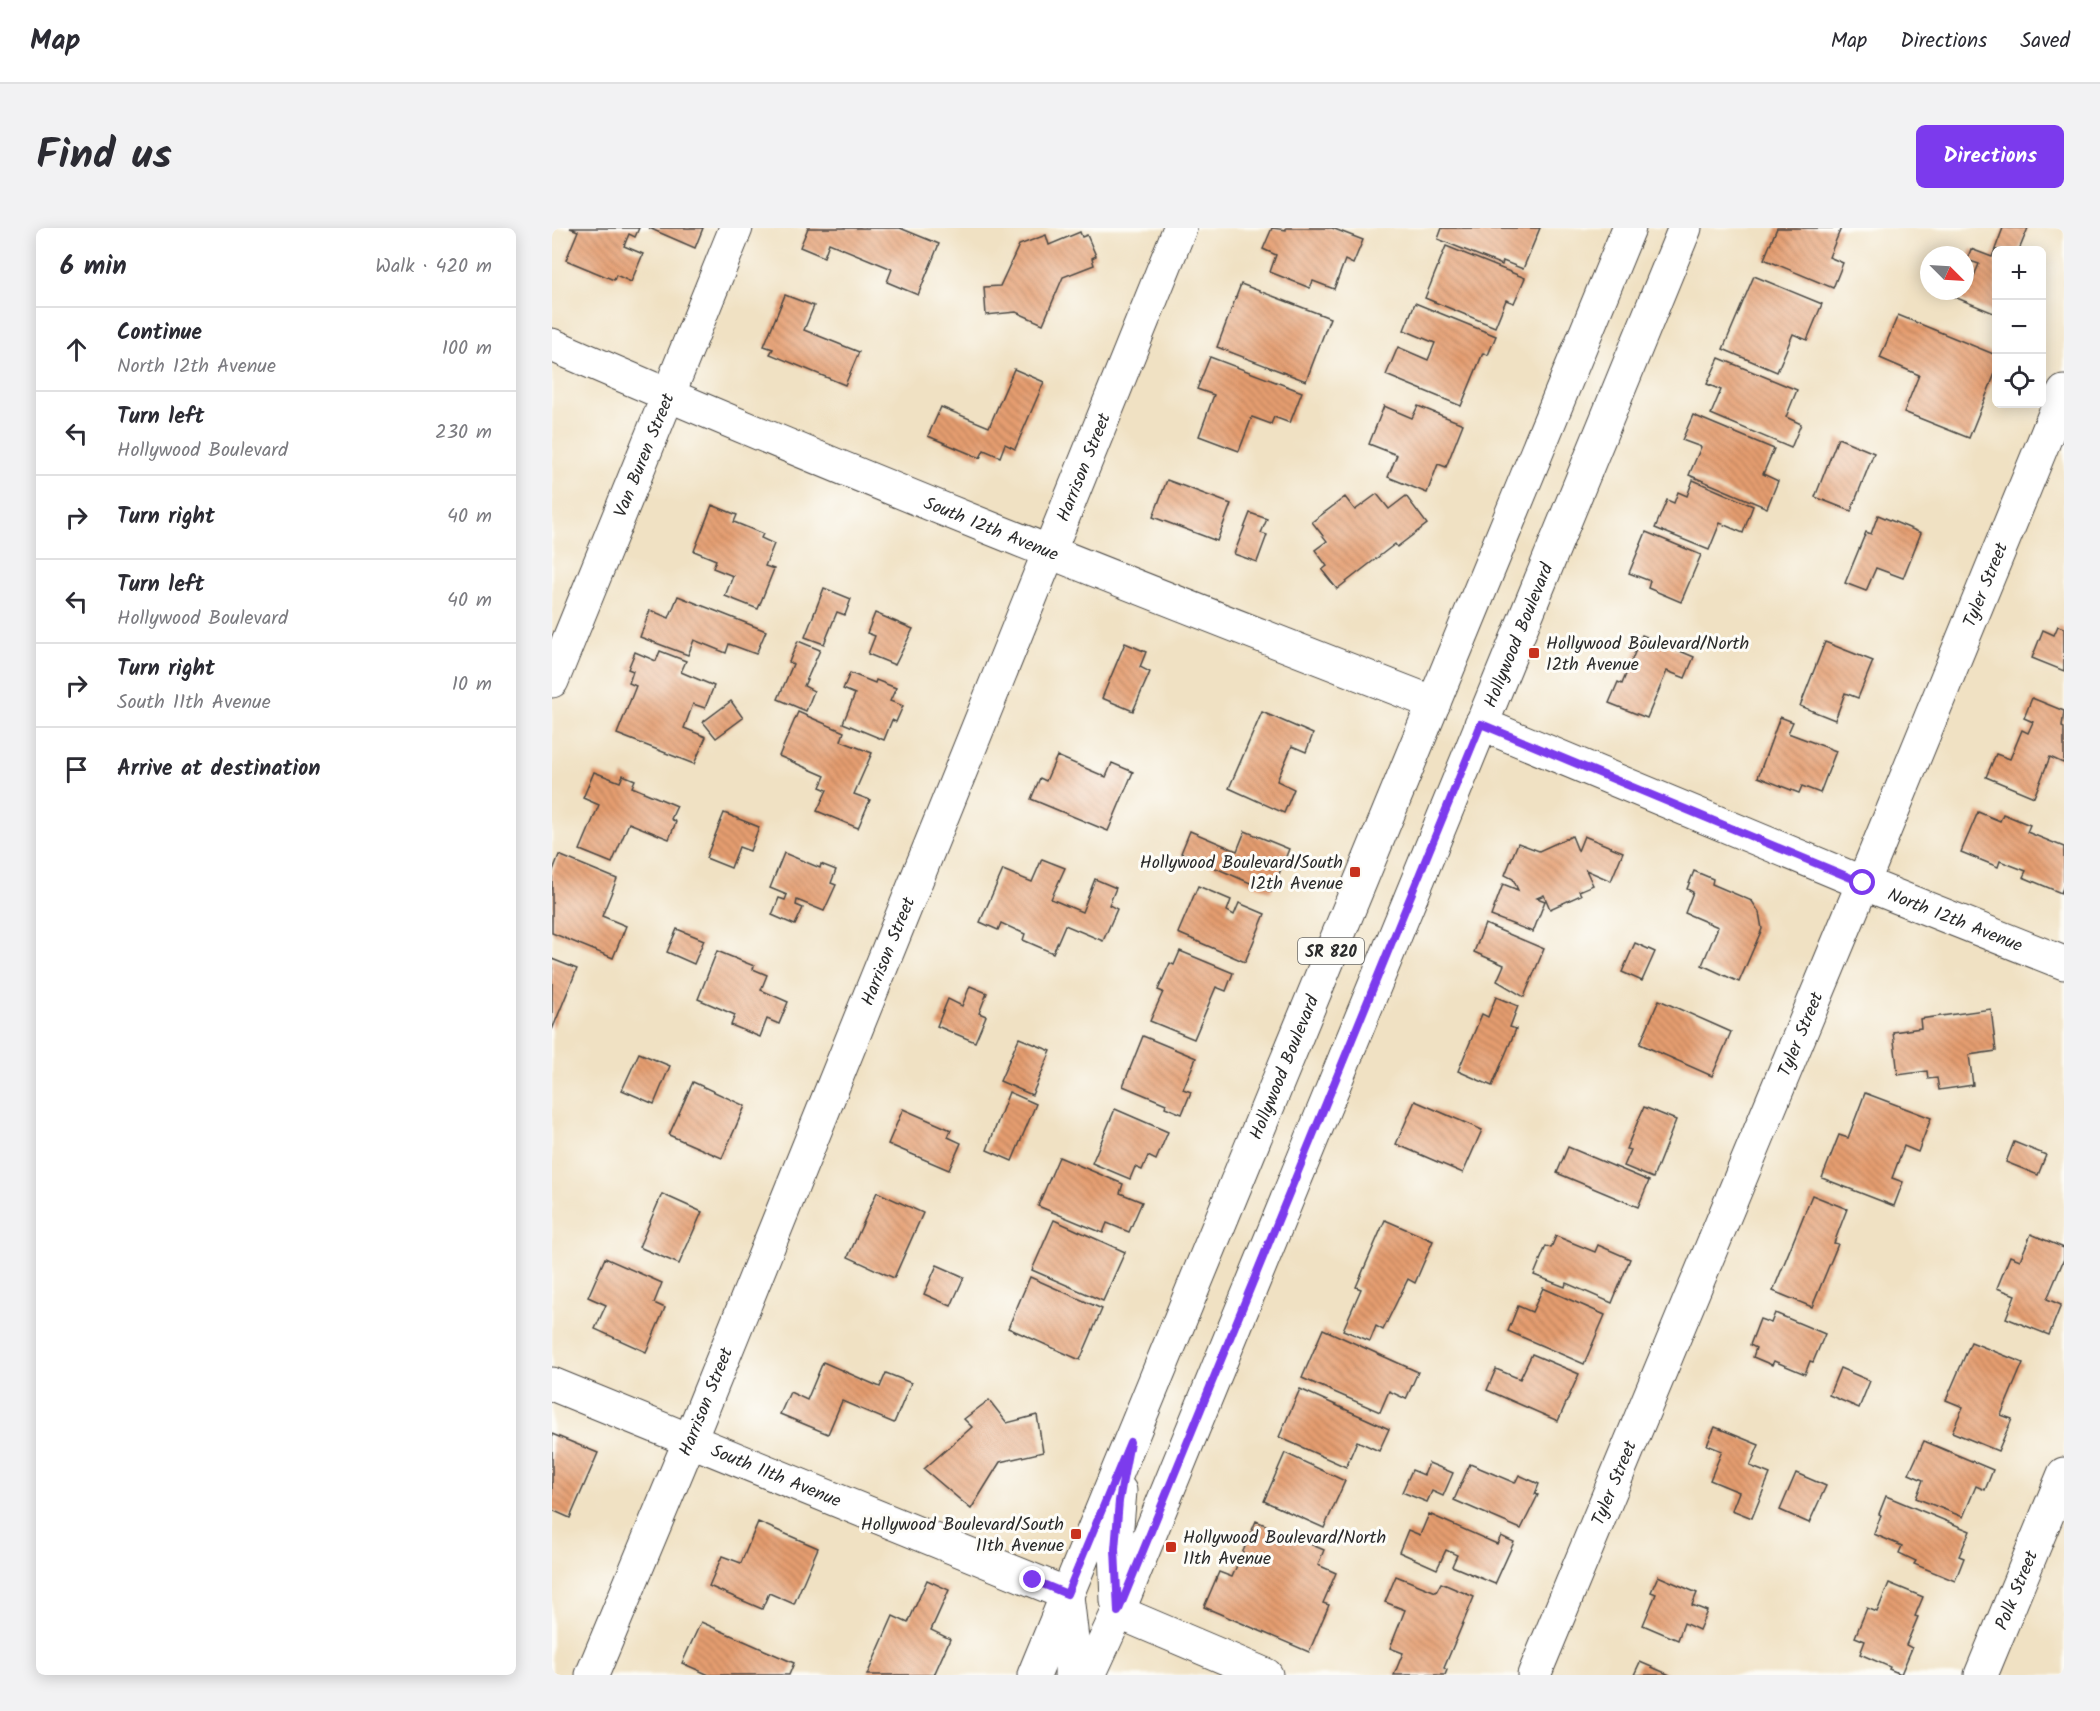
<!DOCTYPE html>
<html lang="en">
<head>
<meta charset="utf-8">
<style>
	:root { --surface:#fff; --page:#f2f2f3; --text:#2b2b33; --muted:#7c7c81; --line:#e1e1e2; --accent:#7c3aed }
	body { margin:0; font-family:Kalam,sans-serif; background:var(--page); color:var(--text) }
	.controls { position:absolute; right:18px; top:18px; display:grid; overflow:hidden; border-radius:9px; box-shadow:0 3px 15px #0003 }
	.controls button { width:54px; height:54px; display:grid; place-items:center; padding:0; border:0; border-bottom:2px solid var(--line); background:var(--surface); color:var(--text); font:30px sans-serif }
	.compass { position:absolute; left:1368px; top:18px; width:54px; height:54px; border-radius:50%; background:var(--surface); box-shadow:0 3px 15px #0003; rotate:114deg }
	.stop { position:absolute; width:18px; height:18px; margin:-14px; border:4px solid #7c3aed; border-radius:50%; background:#fff }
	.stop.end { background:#7c3aed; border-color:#fff; box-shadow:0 2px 6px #0008 }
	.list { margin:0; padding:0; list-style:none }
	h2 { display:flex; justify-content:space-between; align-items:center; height:78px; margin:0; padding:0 24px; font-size:26px }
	h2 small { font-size:20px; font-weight:400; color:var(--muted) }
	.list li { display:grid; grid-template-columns:39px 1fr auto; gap:18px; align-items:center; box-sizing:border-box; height:84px; padding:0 24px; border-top:2px solid var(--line) }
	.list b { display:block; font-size:22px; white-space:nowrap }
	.list p { margin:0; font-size:20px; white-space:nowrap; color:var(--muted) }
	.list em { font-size:20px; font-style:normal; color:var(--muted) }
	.icon { flex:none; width:33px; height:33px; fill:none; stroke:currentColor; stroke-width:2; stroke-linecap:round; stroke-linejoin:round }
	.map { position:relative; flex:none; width:1512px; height:1447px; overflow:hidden; border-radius:9px }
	header { display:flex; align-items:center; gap:36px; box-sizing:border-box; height:84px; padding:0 30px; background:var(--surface); border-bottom:2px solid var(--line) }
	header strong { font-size:28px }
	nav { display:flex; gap:33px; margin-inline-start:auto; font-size:21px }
	.intro { display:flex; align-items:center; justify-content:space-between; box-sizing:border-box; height:144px; padding:0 36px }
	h1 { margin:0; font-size:42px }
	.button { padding:15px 27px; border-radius:9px; background:var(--accent); color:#fff; font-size:21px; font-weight:700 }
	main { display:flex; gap:36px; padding:0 36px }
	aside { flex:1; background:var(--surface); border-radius:9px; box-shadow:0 3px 15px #0003 }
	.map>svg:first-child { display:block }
	.building { fill:url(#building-back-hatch) }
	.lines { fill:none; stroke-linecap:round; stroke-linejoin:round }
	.minor-casing { stroke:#494642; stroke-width:35 }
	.tertiary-casing { stroke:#494642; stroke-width:35 }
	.primary-casing { stroke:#494642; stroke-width:35 }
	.minor { stroke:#fff; stroke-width:33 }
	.tertiary { stroke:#fff; stroke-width:33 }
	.primary { stroke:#fff; stroke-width:33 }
	.route { stroke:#7c3aed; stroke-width:8 }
	.poi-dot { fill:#c8321e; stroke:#fdfcf7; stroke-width:2 }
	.labels { text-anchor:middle; stroke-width:6; stroke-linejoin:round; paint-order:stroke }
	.shield { fill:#fdfcf7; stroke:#6a6a68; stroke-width:1.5 }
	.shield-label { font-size:16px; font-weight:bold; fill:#2b2b2b }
	.street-label { font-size:18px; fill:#2b2b2b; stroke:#fdfcf7 }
	.poi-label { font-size:18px; fill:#2b2b2b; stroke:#fdfcf7; text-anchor:start }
</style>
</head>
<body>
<header>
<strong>Map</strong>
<nav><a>Map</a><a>Directions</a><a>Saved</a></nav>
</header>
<div class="intro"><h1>Find us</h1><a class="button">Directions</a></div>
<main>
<aside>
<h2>6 min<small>Walk · 420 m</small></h2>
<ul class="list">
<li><svg class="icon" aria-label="ahead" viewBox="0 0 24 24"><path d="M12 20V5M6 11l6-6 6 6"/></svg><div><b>Continue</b><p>North 12th Avenue</p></div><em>100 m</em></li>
<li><svg class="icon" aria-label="left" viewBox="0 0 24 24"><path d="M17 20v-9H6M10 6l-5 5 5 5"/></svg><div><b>Turn left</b><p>Hollywood Boulevard</p></div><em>230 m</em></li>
<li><svg class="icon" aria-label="right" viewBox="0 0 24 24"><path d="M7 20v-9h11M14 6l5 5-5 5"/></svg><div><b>Turn right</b></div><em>40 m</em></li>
<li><svg class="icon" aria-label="left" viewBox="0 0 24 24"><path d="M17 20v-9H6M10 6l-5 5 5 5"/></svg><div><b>Turn left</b><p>Hollywood Boulevard</p></div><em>40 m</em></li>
<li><svg class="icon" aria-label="right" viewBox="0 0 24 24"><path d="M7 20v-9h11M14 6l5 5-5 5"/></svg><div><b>Turn right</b><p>South 11th Avenue</p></div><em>10 m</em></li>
<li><svg class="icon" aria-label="arrive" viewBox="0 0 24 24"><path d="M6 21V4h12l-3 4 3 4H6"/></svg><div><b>Arrive at destination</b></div></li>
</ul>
</aside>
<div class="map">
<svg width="1512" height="1447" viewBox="0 0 1512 1447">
	<defs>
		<pattern id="building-back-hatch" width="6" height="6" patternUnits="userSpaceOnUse" patternTransform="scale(1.5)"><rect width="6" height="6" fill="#e59d6f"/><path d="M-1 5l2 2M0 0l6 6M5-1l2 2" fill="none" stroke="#ba805b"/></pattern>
	</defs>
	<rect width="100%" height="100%" fill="#fdfcf7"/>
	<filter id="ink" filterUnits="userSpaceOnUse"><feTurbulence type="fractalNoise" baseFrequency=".0167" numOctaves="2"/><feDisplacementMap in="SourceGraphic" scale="12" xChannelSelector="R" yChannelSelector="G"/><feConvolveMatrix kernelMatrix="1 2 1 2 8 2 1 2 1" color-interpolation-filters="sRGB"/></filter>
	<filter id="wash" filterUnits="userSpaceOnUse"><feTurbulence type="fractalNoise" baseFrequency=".008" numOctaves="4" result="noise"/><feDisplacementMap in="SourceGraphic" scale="24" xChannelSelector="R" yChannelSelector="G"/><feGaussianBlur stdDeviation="1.35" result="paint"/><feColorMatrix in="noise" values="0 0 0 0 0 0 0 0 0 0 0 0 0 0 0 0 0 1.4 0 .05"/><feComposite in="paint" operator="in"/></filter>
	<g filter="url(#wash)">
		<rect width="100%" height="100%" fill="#f0e1c3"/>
		<g id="blocks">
			<!-- building -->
			<g class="building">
				<polygon points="18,0 87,0 83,9 77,6 72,18 91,26 79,54 64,47 62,52 14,32 26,3"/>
				<polygon points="97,0 151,0 143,20"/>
				<polygon points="256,0 348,0 387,16 366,67 335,54 340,41 277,15 272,29 248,19"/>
				<polygon points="720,0 734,2 734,0 780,0 811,12 801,36 793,32 782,61 761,53 758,60 718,44 724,27 711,21"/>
				<polygon points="890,0 988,0 971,41 951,33 950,37 886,11"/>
				<polygon points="1225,0 1289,0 1277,29 1291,35 1281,60 1212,31"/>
				<polygon points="1451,0 1476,0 1467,22 1444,22 1444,86 1400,68 1402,63 1413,63 1413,53 1419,55 1427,36 1415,32 1419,21 1440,29"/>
				<polygon points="528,4 530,9 535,7 544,28 540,30 542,37 511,49 491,96 464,84 434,87 432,59 448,58 467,17 494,7 497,17"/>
				<polygon points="894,18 973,50 962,75 954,72 943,99 873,70"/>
				<polygon points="1202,48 1270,76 1255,112 1241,106 1225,144 1171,121"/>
				<polygon points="689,56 778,90 754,153 665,119"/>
				<polygon points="233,67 262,78 252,102 307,124 293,157 218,126 221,121 212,118"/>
				<polygon points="863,75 944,108 936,127 931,125 909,178 834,147 846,119 876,132 883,115 852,102"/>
				<polygon points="1346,87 1444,127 1444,143 1417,210 1352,184 1367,147 1328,130"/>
				<polygon points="658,129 750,164 738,195 722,189 719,196 700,189 687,223 647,208 662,167 645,161"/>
				<polygon points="1167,130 1245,162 1234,189 1249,196 1239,220 1159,186 1169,162 1155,156"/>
				<polygon points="462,141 492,154 463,221 453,216 448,229 432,222 428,230 376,208 389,179 437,199"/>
				<polygon points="832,178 860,190 866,178 911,196 894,239 886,236 875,265 836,249 845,227 817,216"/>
				<polygon points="1141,187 1222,221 1211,246 1226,253 1215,280 1137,247 1149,219 1130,212"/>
				<polygon points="1286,210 1322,225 1299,283 1263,269"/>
				<polygon points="615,252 679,276 665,313 601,289"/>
				<polygon points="1141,252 1201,278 1191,305 1168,295 1157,322 1103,300 1115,272 1122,275 1126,264 1135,268"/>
				<polygon points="825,266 837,281 854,268 875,296 845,319 843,316 785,361 770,342 775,338 763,322 775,313 760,294 793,269 803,282"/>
				<polygon points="160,277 185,287 182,294 211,306 209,310 222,316 213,338 222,341 206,381 173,368 181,348 161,340 164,332 142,323"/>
				<polygon points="698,285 715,291 709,305 715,307 705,334 682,326"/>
				<polygon points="1326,287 1369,305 1351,350 1324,340 1314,363 1293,355 1314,304 1319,306"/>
				<polygon points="1094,304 1149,327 1129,374 1096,360 1098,353 1077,345"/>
				<polygon points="272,360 299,371 293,387 285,384 272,416 253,409"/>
				<polygon points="126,368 214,403 204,426 177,416 174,425 142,412 136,427 88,409 98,382 117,390"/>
				<polygon points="323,385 361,401 343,437 316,426 323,408 315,405"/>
				<polygon points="1506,398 1512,400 1512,443 1480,430 1491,402 1502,407"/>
				<polygon points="1090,407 1142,429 1133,450 1115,443 1095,490 1057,475 1066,454 1070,456"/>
				<polygon points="246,413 268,422 252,458 262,463 254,483 226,471 241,436 237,434"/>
				<polygon points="1273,414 1321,433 1306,470 1293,465 1283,492 1248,478"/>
				<polygon points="573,415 594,424 588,439 598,444 581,483 550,470"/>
				<polygon points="108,423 134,433 129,444 162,458 153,480 141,476 132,500 154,509 142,536 65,506 84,458 77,455 81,443 76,441 83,424 104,433"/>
				<polygon points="298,445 323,455 324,452 344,460 338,473 351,478 344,494 340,492 332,512 291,495 303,466 291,461"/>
				<polygon points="1480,470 1512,483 1510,499 1512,500 1512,532 1511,535 1498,529 1482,569 1434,549 1444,526 1458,531 1470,502 1476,505 1481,494 1472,490"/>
				<polygon points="179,473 191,490 164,510 151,494"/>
				<polygon points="246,484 292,504 289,513 320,525 302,566 318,572 306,600 265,583 275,562 268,559 273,548 227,528"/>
				<polygon points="710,484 761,506 754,524 740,518 725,553 742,561 732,585 677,560"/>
				<polygon points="1228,489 1241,494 1236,505 1284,523 1268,565 1250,558 1247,565 1206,549"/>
				<polygon points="505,528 554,549 560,535 581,544 556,603 479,571 488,550 494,553"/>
				<polygon points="42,544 68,554 71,547 83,552 80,559 125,578 119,591 124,594 117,611 77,595 60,635 28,622 47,577 31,570"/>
				<polygon points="1426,584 1448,593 1451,586 1478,597 1475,604 1512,619 1512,657 1509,665 1471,649 1474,643 1448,633 1446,639 1409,624"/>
				<polygon points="172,585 207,599 198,623 187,619 179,640 154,630"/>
				<polygon points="638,603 685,623 693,603 737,621 723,656 722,655 719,664 629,625"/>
				<polygon points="1020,608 1026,623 1032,608 1071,624 1059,653 1034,642 1041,657 1027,663 1029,667 998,681 992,667 985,670 993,673 981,704 939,688 951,656 966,662 961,651 953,647 966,615 987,623"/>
				<polygon points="232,625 268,640 269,636 284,642 279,655 284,657 272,683 245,672 244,677 251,680 243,697 220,687 227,670 233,672 235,667 218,660"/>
				<polygon points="7,627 65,651 50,688 74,698 61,730 0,705 0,645"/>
				<polygon points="490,631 513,640 499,671 530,684 543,651 564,660 557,677 565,681 551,713 513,697 501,725 471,712 473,706 449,695 446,702 428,694 451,642 480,654"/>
				<polygon points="1142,643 1161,651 1160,656 1200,673 1207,684 1210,701 1187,754 1150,737 1166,699 1133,685 1141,664 1135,661"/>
				<polygon points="646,658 679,672 675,683 682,687 687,675 713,686 693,734 626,705"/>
				<polygon points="933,696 992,721 972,769 945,753 952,737 922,724"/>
				<polygon points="125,701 152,712 142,736 115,724"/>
				<polygon points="1083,715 1103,724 1090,753 1070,744"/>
				<polygon points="165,723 202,738 201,741 215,747 209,762 236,774 227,796 215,791 208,809 179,797 183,787 146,771"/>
				<polygon points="628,723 681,745 674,763 664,759 642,811 598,793 611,764 606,762 618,735 622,737"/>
				<polygon points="0,731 25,741 0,802"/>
				<polygon points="418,758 435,765 427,785 434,788 423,814 385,798 396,771 410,778"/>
				<polygon points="944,769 966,778 958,799 964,801 940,858 906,843 930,786 936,789"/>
				<polygon points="1107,772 1179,804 1160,848 1088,816"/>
				<polygon points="1439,781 1444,823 1417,827 1421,857 1387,862 1385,850 1376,851 1375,843 1346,847 1341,804 1369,800 1368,791"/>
				<polygon points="591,808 644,830 631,861 639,864 630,886 613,879 614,876 571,858"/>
				<polygon points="467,810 499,823 480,867 448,853"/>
				<polygon points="87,825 118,838 102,876 70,862"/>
				<polygon points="141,854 193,878 170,930 117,907"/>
				<polygon points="457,864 484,876 460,933 435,922"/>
				<polygon points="1313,865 1379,890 1366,924 1352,918 1340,950 1351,954 1342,978 1270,950 1287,907 1296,910"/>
				<polygon points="863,873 930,902 911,945 844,916"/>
				<polygon points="1092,879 1124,892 1101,950 1072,938 1079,922 1074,921"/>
				<polygon points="351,881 399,902 396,909 409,915 397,942 336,916"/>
				<polygon points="563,881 616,904 604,932 596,928 590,942 583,939 578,951 540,935"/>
				<polygon points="1462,914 1494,927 1486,947 1454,934"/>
				<polygon points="1016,919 1097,953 1086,979 1005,945"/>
				<polygon points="507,929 571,956 568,965 590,974 577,1004 555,995 551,1005 486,978"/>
				<polygon points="325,964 371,985 342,1050 296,1029"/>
				<polygon points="110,966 150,984 127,1036 87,1019"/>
				<polygon points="1260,967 1295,981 1282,1015 1286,1016 1260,1079 1221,1063"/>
				<polygon points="502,992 573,1024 551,1073 480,1042"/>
				<polygon points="833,992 881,1013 863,1055 856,1051 831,1102 824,1098 818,1113 791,1102 809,1061 804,1059"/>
				<polygon points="1479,1006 1512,1020 1512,1031 1495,1071 1509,1077 1497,1107 1454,1090 1463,1067 1445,1060 1458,1028 1468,1032"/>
				<polygon points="1004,1008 1043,1024 1046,1017 1078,1031 1060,1075 1014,1055 1013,1059 982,1047 994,1018 999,1020"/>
				<polygon points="53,1030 110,1055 102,1075 113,1080 94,1124 43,1101 54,1077 36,1069"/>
				<polygon points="385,1037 412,1049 399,1078 372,1066"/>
				<polygon points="478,1049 550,1081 528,1132 456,1100"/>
				<polygon points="991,1060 1053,1087 1032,1136 956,1103 966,1078 980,1084"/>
				<polygon points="1223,1085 1273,1106 1261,1134 1258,1133 1253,1146 1222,1133 1220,1137 1201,1129 1204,1120 1198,1117 1208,1091 1219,1095"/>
				<polygon points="771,1101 866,1144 854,1171 837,1163 828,1184 750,1150"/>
				<polygon points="1419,1114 1471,1135 1449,1187 1460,1191 1446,1223 1400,1204 1411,1179 1394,1172"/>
				<polygon points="980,1126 1027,1146 1006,1193 935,1162 944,1141 968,1151"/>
				<polygon points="271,1134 328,1159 334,1145 359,1155 342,1195 290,1173 276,1206 228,1186 238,1164 255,1172"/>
				<polygon points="1288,1140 1318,1153 1307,1180 1277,1167"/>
				<polygon points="748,1161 837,1201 827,1223 805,1213 794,1239 727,1209"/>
				<polygon points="437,1172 455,1195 485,1187 491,1224 448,1234 419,1281 372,1241 420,1199 412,1191"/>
				<polygon points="1163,1199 1207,1217 1198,1238 1218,1246 1200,1290 1180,1282 1187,1264 1158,1252 1170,1223 1155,1217"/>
				<polygon points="0,1206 46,1225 18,1290 0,1282"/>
				<polygon points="1372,1213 1441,1242 1433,1262 1424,1258 1411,1289 1364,1270 1371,1252 1357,1246"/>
				<polygon points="733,1225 793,1253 772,1300 712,1273"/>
				<polygon points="877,1235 901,1245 891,1268 880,1263 875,1274 850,1264 860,1242 872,1247"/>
				<polygon points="918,1236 963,1255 967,1247 987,1256 983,1266 986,1267 969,1301 902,1272"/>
				<polygon points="1244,1245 1274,1258 1257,1295 1228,1282"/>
				<polygon points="1334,1268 1418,1303 1407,1328 1412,1330 1403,1353 1362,1336 1364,1333 1347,1325 1350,1318 1322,1306 1329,1287 1327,1286"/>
				<polygon points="877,1286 945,1316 949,1308 962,1314 943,1356 900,1338 905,1327 894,1322 885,1341 847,1324 856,1302 868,1307"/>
				<polygon points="704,1293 772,1322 766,1337 784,1345 771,1375 777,1377 757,1424 652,1379 667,1344 680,1349"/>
				<polygon points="206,1294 266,1320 242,1376 217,1365 210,1381 157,1358 170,1328 189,1335"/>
				<polygon points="844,1348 884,1364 889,1355 922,1369 892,1440 895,1442 893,1447 842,1447 851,1425 838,1420 853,1382 833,1374"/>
				<polygon points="1106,1348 1145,1365 1140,1377 1155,1383 1147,1402 1132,1395 1126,1412 1091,1397 1104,1366 1099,1364"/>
				<polygon points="375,1352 397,1362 379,1402 398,1411 382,1447 315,1447 341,1388 356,1395"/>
				<polygon points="1337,1355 1371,1369 1363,1388 1366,1389 1354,1417 1360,1420 1349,1446 1337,1441 1338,1439 1308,1426 1313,1413 1303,1409 1315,1380 1325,1384"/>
				<polygon points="149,1394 242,1435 237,1447 157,1447 130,1435"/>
				<polygon points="1088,1434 1118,1447 1082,1447"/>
			</g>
		</g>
	</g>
	<g filter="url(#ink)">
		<use href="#blocks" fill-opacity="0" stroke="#494642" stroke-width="1.5"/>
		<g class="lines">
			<defs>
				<g id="minor">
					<path id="s1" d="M0,453l184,-453"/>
					<path id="s2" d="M929,496l382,159 201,80"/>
					<path id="s3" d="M0,1156l515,210"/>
					<polyline points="566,1384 714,1447"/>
					<path id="s4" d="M40,1447l98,-235 490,-1212"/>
					<path id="s5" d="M982,1447l329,-792 201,-491"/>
					<path id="s6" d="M1429,1447l83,-201"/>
				</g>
				<g id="tertiary">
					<path id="s7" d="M0,117c291,127 586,243 882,358"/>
				</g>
				<g id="primary">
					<polyline points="515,1368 520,1411 519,1447"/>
					<polyline points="565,1373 563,1321 568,1263"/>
					<path id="s8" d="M482,1447l595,-1447"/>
					<path id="s9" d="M537,1447l29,-63 567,-1384"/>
				</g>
			</defs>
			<!-- minor casing -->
			<use href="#minor" class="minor-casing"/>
			<!-- tertiary casing -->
			<use href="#tertiary" class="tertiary-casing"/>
			<!-- primary casing -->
			<use href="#primary" class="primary-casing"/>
			<!-- minor -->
			<use href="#minor" class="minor"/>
			<!-- tertiary -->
			<use href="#tertiary" class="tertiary"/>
			<!-- primary -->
			<use href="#primary" class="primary"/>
		</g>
	</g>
	<g class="lines" filter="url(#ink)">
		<!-- route -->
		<polyline class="route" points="481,1352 515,1366 578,1214 567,1273 563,1321 566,1384 929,496 1311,655"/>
	</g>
	<!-- markers -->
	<g class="poi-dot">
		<rect x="976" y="419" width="12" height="12" rx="3"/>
		<rect x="797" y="638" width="12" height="12" rx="3"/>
		<rect x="518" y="1300" width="12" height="12" rx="3"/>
		<rect x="613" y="1313" width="12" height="12" rx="3"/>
	</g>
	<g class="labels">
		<!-- shield labels -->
		<rect class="shield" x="746" y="710" width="66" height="26" rx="4.5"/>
		<g class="shield-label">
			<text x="779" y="729">SR 820</text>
		</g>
		<!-- street labels -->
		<g class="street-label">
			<text dy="6" stroke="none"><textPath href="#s1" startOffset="244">Van Buren Street</textPath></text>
			<text dy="6" stroke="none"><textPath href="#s4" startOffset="1304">Harrison Street</textPath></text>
			<text dy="6" stroke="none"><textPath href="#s7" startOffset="476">South 12th Avenue</textPath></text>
			<text dy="6" stroke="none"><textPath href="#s5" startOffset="1180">Tyler Street</textPath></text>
			<text dy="6" stroke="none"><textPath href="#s9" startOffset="1125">Hollywood Boulevard</textPath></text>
			<text dy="6" stroke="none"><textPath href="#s2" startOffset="513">North 12th Avenue</textPath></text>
			<text dy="6" stroke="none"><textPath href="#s4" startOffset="782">Harrison Street</textPath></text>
			<text dy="6" stroke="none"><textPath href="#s5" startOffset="694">Tyler Street</textPath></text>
			<text dy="6" stroke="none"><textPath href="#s8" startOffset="657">Hollywood Boulevard</textPath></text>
			<text dy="6" stroke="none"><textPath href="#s4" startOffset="296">Harrison Street</textPath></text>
			<text dy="6" stroke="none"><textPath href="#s3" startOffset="242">South 11th Avenue</textPath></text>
			<text dy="6" stroke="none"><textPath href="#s5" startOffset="208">Tyler Street</textPath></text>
			<text dy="6" stroke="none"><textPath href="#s6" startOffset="92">Polk Street</textPath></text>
		</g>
		<!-- poi labels -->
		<g class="poi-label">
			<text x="994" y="421">Hollywood Boulevard/North<tspan x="994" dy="21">12th Avenue</tspan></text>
			<text x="791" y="640" text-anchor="end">Hollywood Boulevard/South<tspan x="791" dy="21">12th Avenue</tspan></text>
			<text x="512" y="1302" text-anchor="end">Hollywood Boulevard/South<tspan x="512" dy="21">11th Avenue</tspan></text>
			<text x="631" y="1315">Hollywood Boulevard/North<tspan x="631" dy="21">11th Avenue</tspan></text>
		</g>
	</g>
</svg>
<div class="controls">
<button>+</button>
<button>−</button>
<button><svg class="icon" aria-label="locate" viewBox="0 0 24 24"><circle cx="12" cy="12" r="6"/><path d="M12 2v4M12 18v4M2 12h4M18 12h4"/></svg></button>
</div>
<svg class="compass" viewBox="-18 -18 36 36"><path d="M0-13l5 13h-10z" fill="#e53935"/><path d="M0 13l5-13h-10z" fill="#7c7c81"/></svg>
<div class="stop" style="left:1311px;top:655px"></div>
<div class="stop end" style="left:481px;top:1352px"></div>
</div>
</main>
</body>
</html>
